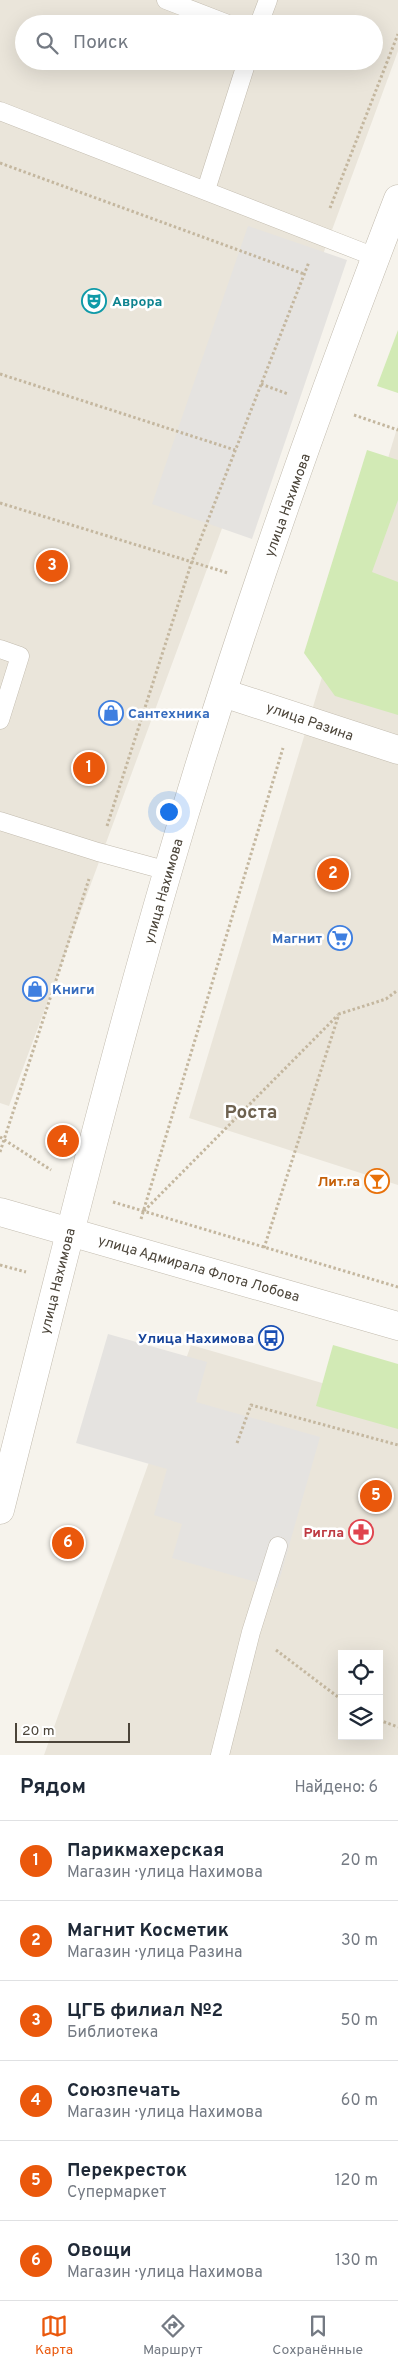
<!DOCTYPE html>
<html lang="ru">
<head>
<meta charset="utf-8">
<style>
	:root { --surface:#fff; --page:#f6f6f7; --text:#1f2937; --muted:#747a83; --line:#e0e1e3; --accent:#ea580c }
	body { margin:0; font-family:Overpass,sans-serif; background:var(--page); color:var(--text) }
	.controls { position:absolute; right:15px; bottom:15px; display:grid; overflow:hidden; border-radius:0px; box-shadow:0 5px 20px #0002 }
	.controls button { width:45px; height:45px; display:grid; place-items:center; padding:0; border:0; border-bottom:1px solid var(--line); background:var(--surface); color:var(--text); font:25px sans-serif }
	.scale { position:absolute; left:15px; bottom:12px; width:115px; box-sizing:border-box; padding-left:5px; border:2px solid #4b4439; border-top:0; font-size:14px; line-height:18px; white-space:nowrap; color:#4b4439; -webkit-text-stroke:4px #fff; paint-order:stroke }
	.you { position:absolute; left:168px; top:811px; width:18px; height:18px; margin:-12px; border:4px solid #fff; border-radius:50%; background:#1a73e8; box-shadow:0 0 0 8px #1a73e833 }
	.badge { display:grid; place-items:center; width:32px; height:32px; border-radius:50%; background:var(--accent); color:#fff; font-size:16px; font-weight:700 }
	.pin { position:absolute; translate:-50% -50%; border:2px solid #fff; box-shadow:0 1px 5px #0006 }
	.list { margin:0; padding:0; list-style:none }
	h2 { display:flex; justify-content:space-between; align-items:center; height:65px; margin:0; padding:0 20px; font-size:21px }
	h2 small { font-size:16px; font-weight:400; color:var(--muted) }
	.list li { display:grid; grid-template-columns:32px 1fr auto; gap:15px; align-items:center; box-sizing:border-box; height:80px; padding:0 20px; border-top:1px solid var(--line) }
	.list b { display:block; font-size:19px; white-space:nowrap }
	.list p { margin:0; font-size:16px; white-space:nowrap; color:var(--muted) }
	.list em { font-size:16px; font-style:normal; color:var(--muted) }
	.icon { flex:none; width:28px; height:28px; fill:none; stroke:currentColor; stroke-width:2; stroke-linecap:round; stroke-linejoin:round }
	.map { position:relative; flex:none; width:398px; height:1755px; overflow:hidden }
	.search { position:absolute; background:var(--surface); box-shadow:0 5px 20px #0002; left:15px; right:15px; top:15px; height:55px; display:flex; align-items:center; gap:12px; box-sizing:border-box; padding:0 18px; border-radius:28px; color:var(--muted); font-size:19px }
	.sheet { height:545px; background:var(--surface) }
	nav { display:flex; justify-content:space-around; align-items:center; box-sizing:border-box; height:70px; border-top:1px solid var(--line); background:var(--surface); font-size:14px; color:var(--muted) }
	nav a { display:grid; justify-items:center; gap:2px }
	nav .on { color:var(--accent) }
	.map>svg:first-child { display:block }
	.residential { fill:#eae5da; fill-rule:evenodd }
	.green { fill:#d2eab5 }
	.parking { fill:#e5e3e0 }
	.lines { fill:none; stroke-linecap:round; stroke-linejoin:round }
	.service-casing { stroke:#c2bbae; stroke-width:19 }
	.minor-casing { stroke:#c2bbae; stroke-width:29 }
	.tertiary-casing { stroke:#c2bbae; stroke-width:29 }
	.path { stroke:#c4b79f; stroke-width:3; stroke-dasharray:2.5 2.5; stroke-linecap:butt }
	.service { stroke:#fff; stroke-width:18 }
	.minor { stroke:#fff; stroke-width:28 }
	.tertiary { stroke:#fff; stroke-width:28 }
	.labels { text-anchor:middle; stroke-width:5; stroke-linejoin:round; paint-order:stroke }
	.culture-label { font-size:14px; font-weight:bold; fill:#0d838f; stroke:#fff; text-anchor:start }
	.street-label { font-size:14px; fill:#4b4439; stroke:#fff }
	.shop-label { font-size:14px; font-weight:bold; fill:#366cbe; stroke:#fff; text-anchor:start }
	.food-label { font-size:14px; font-weight:bold; fill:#c56008; stroke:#fff; text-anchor:end }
	.transit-label { font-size:14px; font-weight:bold; fill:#164399; stroke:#fff; text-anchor:end }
	.health-label { font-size:14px; font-weight:bold; fill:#be3a42; stroke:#fff; text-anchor:end }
	.district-label { font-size:19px; font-weight:bold; fill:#6e6250; stroke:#fff }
</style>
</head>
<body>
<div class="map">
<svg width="398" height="1755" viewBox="0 0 398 1755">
	<rect width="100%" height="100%" fill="#f6f3ec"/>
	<!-- residential -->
	<g class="residential">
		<path d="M0,0h398v51l-389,1055 -9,-3zM24,24h350v37h-350z"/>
		<polygon points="398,425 398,1185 189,1118"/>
		<path d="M191,1345l207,60v350h-354zM342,1654h37v82h-37z"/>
	</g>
	<!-- green -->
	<g class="green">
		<polygon points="398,330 398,393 377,386"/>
		<polygon points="367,450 398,460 398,500 372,572 398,582 398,715 335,696 304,653"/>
		<polygon points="333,1345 398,1364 398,1429 316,1406"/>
	</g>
	<!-- parking -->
	<g class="parking">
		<polygon points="248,226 347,260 252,539 152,504"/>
		<polygon points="108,1334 207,1362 196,1402 320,1437 277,1588 172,1558 182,1524 154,1515 167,1469 76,1443"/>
	</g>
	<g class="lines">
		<defs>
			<g id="service">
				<polyline points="166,0 228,24"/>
				<polyline points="259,24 268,0"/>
				<polyline points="0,111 375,257"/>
				<polyline points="206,190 247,61"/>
				<polyline points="0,649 20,656 0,720"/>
				<polyline points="0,821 98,852 168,871"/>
				<polyline points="220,1755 251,1632 278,1546"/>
			</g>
			<g id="minor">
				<polyline points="223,693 398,750"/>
				<path d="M0,1510c54,-213 106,-428 168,-640 66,-227 145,-451 230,-671"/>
			</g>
			<polyline id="tertiary" points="0,1212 398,1326"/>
		</defs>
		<!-- service casing -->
		<use href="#service" class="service-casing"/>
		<!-- minor casing -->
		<use href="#minor" class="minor-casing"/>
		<!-- tertiary casing -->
		<use href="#tertiary" class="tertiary-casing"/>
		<!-- path -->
		<g class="path">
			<polyline points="0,163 304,274"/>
			<polyline points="330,208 398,34"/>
			<polyline points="0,374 235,450"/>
			<polyline points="261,384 288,394"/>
			<polyline points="354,415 398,430"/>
			<polyline points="0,503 228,573"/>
			<polyline points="107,826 192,561 309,262"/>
			<polyline points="0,1137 51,1170"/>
			<polyline points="0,1152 89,879"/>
			<polyline points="113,1202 398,1287"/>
			<polyline points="144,1211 338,1015"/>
			<polyline points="141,1219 283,748"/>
			<polyline points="264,1248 339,1014 386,999 398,990"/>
			<polyline points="0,1265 26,1272"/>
			<polyline points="237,1443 251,1405 398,1445"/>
			<polyline points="276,1650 342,1700"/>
			<polyline points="379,1720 398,1727"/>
		</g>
		<!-- service -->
		<use href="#service" class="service"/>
		<!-- minor -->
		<use href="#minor" class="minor"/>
		<!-- tertiary -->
		<use href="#tertiary" class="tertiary"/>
	</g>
	<!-- icons -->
	<defs>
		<symbol id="theatre-ring" viewBox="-11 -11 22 22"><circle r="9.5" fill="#fff" stroke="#0f9aa8" stroke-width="1.5"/><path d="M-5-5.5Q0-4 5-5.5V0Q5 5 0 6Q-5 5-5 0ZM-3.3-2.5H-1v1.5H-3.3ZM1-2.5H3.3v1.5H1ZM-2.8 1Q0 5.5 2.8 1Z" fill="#0f9aa8"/></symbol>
		<symbol id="shop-ring" viewBox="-11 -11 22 22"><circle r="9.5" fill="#fff" stroke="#3f7fe0" stroke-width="1.5"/><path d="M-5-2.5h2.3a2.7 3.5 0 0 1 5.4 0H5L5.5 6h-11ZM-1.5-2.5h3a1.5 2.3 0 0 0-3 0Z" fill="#3f7fe0"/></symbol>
		<symbol id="supermarket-ring" viewBox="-11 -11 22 22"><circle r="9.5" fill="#fff" stroke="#3f7fe0" stroke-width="1.5"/><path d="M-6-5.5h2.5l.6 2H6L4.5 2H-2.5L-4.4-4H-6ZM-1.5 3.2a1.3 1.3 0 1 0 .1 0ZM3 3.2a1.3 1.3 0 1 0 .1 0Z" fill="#3f7fe0"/></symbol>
		<symbol id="bar-ring" viewBox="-11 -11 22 22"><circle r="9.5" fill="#fff" stroke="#e8710a" stroke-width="1.5"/><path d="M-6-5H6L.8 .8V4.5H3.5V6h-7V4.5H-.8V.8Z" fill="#e8710a"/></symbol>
		<symbol id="bus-ring" viewBox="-11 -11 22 22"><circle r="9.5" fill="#fff" stroke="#1a4fb4" stroke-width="1.5"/><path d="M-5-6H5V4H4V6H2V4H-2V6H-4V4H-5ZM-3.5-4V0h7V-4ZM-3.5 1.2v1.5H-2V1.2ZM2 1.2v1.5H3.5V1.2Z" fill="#1a4fb4"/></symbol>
		<symbol id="pharmacy-ring" viewBox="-11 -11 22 22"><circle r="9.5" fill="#fff" stroke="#e0444e" stroke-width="1.5"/><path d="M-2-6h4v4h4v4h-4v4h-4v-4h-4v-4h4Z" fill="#e0444e"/></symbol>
	</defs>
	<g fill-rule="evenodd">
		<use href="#theatre-ring" x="80" y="287" width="28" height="28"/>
		<use href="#shop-ring" x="97" y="699" width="28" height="28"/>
		<use href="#supermarket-ring" x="326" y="924" width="28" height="28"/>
		<use href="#shop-ring" x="21" y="975" width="28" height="28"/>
		<use href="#bar-ring" x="363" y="1167" width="28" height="28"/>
		<use href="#bus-ring" x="257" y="1324" width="28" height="28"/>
		<use href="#pharmacy-ring" x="347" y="1518" width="28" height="28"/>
	</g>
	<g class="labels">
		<!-- culture labels -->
		<g class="culture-label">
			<text x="112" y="306">Аврора</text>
		</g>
		<!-- street labels -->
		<g class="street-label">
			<text transform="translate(287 505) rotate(-70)" y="5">улица Нахимова</text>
			<text transform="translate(310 721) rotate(19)" y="5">улица Разина</text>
			<text transform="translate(163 891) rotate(-74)" y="5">улица Нахимова</text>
			<text transform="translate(199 1268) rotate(16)" y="5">улица Адмирала Флота Лобова</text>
			<text transform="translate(57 1281) rotate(-76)" y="5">улица Нахимова</text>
		</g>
		<!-- shop labels -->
		<g class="shop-label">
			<text x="128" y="718">Сантехника</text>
			<text x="322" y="943" text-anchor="end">Магнит</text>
			<text x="52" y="994">Книги</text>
		</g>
		<!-- food labels -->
		<g class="food-label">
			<text x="360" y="1186">Лит.ra</text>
		</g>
		<!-- transit labels -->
		<g class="transit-label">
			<text x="254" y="1343">Улица Нахимова</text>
		</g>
		<!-- health labels -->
		<g class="health-label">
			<text x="344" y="1537">Ригла</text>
		</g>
		<!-- district labels -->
		<g class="district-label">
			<text x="251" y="1118">Роста</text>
		</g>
	</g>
</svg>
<div class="controls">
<button><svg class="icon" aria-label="locate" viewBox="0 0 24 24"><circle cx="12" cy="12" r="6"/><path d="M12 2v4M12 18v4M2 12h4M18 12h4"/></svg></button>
<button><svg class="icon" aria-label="layers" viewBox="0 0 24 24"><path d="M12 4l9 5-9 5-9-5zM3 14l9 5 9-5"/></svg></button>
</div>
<div class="scale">20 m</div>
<div class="you"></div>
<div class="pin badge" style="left:89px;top:768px">1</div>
<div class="pin badge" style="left:333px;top:874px">2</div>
<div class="pin badge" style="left:52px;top:566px">3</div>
<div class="pin badge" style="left:63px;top:1141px">4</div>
<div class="pin badge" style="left:376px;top:1496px">5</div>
<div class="pin badge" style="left:68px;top:1543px">6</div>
<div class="search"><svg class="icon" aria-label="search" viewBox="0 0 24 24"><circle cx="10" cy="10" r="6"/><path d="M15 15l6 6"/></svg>Поиск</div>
</div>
<section class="sheet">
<h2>Рядом<small>Найдено: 6</small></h2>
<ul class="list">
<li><span class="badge">1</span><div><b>Парикмахерская</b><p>Магазин · улица Нахимова</p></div><em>20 m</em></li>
<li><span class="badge">2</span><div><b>Магнит Косметик</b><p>Магазин · улица Разина</p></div><em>30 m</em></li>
<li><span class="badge">3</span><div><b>ЦГБ филиал №2</b><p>Библиотека</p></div><em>50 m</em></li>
<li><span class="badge">4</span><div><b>Союзпечать</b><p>Магазин · улица Нахимова</p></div><em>60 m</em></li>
<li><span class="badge">5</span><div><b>Перекресток</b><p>Супермаркет</p></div><em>120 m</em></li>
<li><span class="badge">6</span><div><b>Овощи</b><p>Магазин · улица Нахимова</p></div><em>130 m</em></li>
</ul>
</section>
<nav>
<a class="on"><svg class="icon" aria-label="map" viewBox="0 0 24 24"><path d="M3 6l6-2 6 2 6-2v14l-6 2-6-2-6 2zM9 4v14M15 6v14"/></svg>Карта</a>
<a><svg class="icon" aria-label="directions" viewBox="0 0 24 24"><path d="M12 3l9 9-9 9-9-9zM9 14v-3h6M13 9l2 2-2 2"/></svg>Маршрут</a>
<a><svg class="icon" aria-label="saved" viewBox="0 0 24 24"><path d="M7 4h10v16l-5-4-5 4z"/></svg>Сохранённые</a>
</nav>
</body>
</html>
